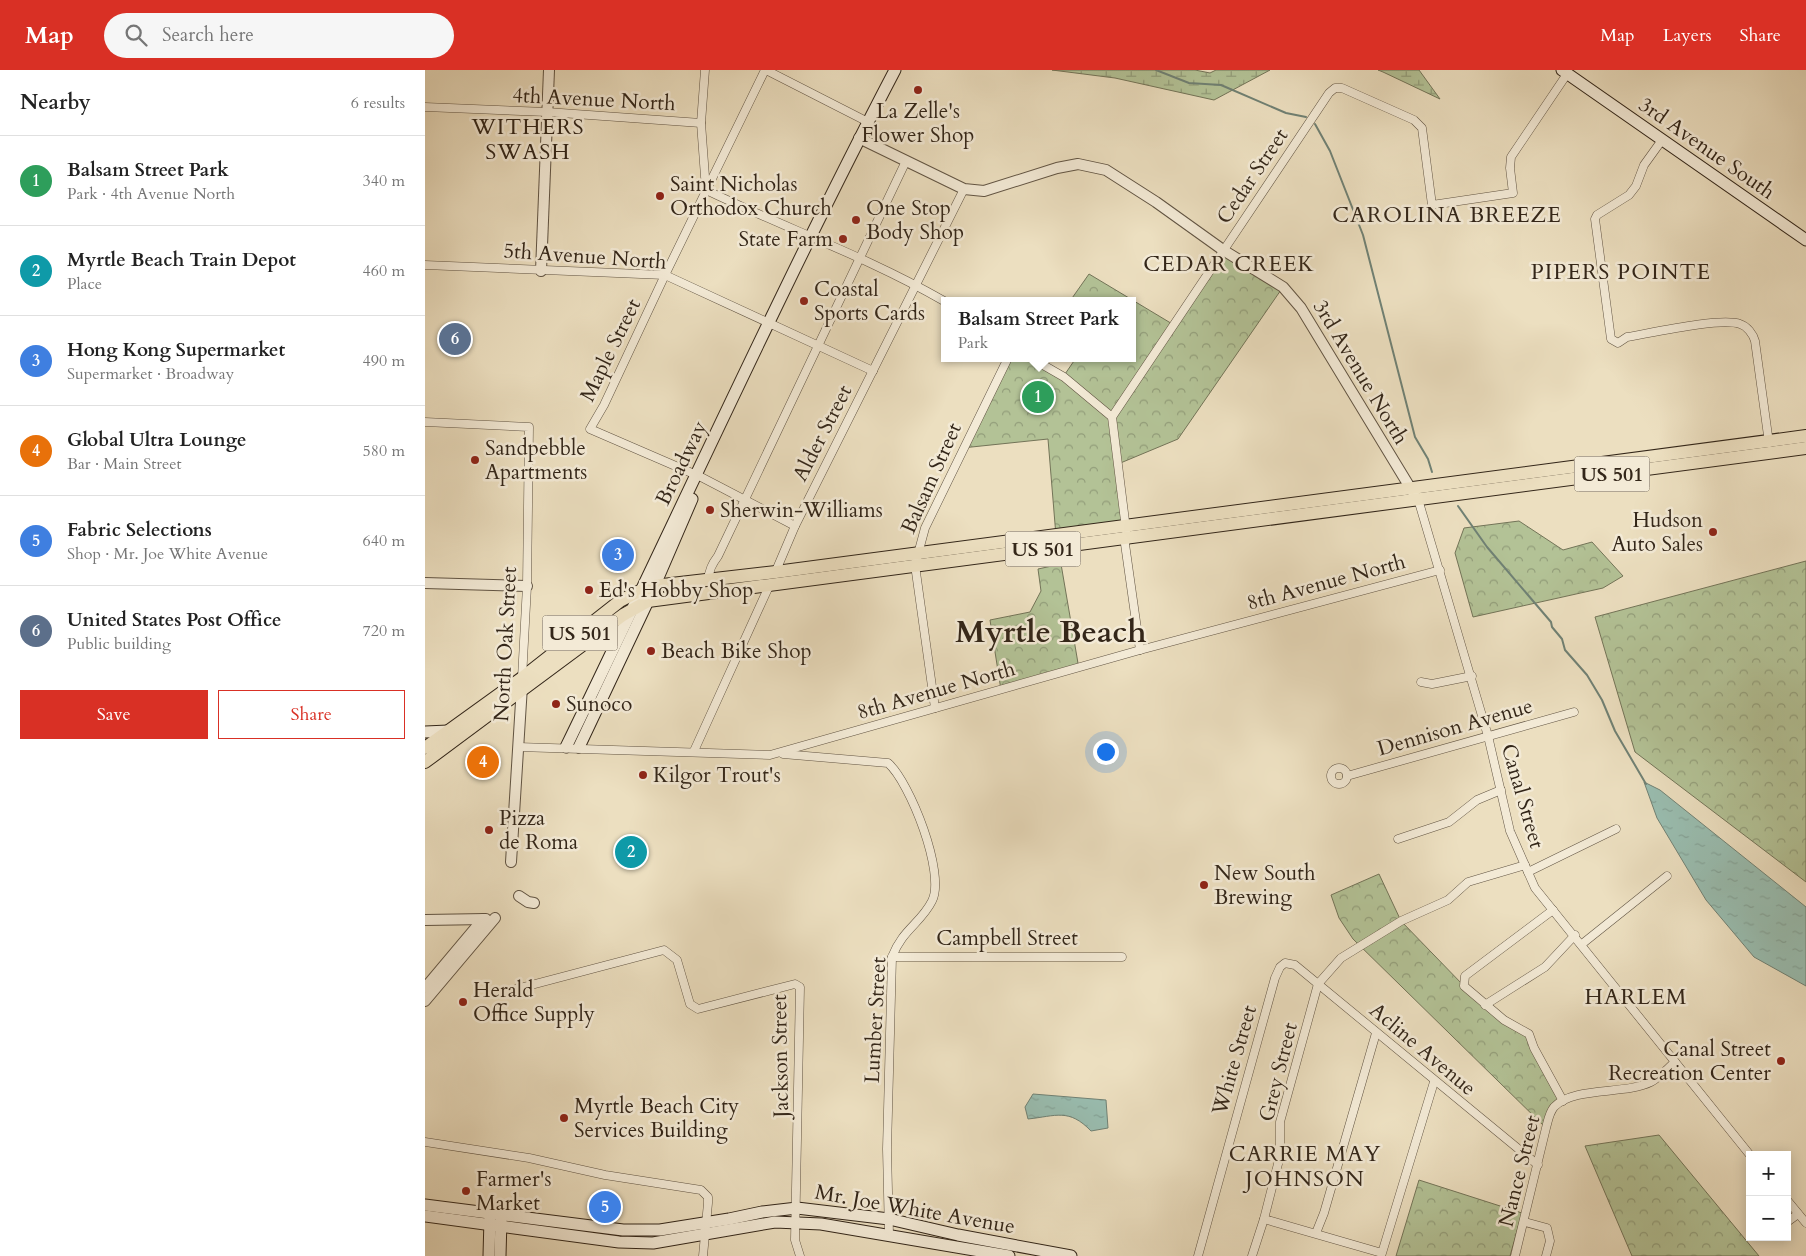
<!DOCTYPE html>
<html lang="en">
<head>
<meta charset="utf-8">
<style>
	:root { --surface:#fff; --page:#f6f6f6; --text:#222; --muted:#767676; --line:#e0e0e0; --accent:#d93025 }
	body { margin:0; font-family:Cardo,serif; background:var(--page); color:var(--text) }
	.controls { position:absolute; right:15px; bottom:15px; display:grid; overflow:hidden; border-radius:0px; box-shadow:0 2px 12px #0003 }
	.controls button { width:45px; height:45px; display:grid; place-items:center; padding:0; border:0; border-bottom:1px solid var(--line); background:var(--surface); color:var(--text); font:25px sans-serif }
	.you { position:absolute; left:680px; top:681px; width:18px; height:18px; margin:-12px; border:4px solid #fff; border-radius:50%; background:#1a73e8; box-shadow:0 0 0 8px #1a73e833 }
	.badge { display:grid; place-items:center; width:32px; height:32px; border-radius:50%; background:var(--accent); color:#fff; font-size:16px; font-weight:700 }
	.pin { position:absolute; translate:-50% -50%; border:2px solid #fff; box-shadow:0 1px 5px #0006 }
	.popup { position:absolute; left:516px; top:227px; width:195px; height:65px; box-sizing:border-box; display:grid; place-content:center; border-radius:0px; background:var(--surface); filter:drop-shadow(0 1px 4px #0005); font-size:16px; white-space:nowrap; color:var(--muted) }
	.popup b { font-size:19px; color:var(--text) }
	.popup::after { content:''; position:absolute; left:50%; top:100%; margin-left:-10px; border:10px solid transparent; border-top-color:var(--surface) }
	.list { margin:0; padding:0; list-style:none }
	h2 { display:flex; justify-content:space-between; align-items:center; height:65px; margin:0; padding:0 20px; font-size:21px }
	h2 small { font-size:16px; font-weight:400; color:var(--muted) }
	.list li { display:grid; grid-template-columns:32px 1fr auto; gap:15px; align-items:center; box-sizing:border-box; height:90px; padding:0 20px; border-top:1px solid var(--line) }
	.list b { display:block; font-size:19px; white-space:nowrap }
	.list p { margin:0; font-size:16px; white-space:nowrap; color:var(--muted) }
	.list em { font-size:16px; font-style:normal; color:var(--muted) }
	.actions { display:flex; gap:10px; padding:15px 20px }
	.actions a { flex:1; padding:11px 0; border:1px solid var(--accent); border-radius:0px; text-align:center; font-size:18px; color:var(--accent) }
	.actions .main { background:var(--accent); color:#fff }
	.icon { flex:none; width:28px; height:28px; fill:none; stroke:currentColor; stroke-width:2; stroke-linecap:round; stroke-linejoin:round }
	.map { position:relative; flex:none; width:1381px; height:1186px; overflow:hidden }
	header { display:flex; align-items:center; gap:30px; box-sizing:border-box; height:70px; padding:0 25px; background:var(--accent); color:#fff }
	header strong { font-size:24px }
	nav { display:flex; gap:28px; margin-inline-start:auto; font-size:18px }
	.search { width:350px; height:45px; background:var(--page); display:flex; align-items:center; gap:12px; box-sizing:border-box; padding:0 18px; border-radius:28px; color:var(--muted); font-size:19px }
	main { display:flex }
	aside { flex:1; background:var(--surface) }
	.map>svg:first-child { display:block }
	.forest { fill:url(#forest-crowns); stroke:#737458 }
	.wetland { fill:url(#wetland-marsh); stroke:#737458 }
	.water { fill:url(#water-ripples); stroke:#708174 }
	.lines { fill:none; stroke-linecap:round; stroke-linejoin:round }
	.stream { stroke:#708174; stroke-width:2 }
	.minor-casing { stroke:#615443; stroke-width:9 }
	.tertiary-casing { stroke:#615443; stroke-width:12 }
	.secondary-casing { stroke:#332619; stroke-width:13 }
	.primary-casing { stroke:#332619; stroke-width:14 }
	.minor { stroke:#f3ead6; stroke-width:8 }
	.tertiary { stroke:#f3ead6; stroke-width:10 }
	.secondary { stroke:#f3ead6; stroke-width:11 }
	.primary { stroke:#ecdfc0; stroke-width:12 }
	.poi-dot { fill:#8f2418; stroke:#f3ead6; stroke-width:2 }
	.labels { text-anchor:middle; stroke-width:5; stroke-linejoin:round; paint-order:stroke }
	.shield { fill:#f3ead6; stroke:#6d6152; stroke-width:1 }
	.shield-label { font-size:20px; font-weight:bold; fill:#332619 }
	.street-label { font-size:21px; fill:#332619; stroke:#f3ead6 }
	.poi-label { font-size:21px; fill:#332619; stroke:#f3ead6; text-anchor:start }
	.neighbourhood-label { font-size:22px; letter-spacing:1px; fill:#332619; stroke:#f3ead6 }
	.town-label { font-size:31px; font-weight:bold; fill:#332619; stroke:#f3ead6 }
</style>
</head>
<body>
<header>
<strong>Map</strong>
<div class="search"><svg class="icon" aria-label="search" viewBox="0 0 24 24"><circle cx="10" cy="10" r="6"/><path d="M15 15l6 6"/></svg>Search here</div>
<nav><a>Map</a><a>Layers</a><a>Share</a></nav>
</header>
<main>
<aside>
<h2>Nearby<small>6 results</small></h2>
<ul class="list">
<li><span class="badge" style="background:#2e9e5b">1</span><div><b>Balsam Street Park</b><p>Park · 4th Avenue North</p></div><em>340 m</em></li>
<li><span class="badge" style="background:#0f9aa8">2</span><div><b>Myrtle Beach Train Depot</b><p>Place</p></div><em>460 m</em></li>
<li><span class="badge" style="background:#3f7fe0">3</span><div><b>Hong Kong Supermarket</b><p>Supermarket · Broadway</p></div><em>490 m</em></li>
<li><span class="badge" style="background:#e8710a">4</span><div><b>Global Ultra Lounge</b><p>Bar · Main Street</p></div><em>580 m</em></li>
<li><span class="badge" style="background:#3f7fe0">5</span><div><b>Fabric Selections</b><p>Shop · Mr. Joe White Avenue</p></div><em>640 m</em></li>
<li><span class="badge" style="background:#5c6f8a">6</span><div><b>United States Post Office</b><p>Public building</p></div><em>720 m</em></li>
</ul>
<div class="actions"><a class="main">Save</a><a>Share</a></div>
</aside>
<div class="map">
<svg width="1381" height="1186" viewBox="0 0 1381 1186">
	<defs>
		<pattern id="forest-crowns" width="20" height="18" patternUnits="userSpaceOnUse" patternTransform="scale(1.25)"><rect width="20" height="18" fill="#b3c296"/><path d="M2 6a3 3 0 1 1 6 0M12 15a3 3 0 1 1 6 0" fill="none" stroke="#929d7a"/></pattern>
		<pattern id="wetland-marsh" width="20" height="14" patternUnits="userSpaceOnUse" patternTransform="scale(1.25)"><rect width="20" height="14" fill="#b3c296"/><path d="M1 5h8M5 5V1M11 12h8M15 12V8" fill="none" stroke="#929d7a"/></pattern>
		<pattern id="water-ripples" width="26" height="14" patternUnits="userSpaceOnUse" patternTransform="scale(1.25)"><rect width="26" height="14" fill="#99bdb0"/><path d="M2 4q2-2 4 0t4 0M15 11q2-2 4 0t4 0" fill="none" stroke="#84a297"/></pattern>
	</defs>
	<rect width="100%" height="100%" fill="#ecdfc0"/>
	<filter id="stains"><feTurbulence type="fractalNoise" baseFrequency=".004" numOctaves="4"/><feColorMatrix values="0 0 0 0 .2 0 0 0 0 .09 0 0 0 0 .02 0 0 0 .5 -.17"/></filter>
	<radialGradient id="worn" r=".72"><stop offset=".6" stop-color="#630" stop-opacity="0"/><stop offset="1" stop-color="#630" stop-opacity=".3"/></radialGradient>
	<!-- forest -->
	<g class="forest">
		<polygon points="798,180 858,217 753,369 693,394 700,455 631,466 623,369 537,378 583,288 606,288 638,307 651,288 707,288 707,231 645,231 664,204 749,255"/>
		<polygon points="1094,451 1138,480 1167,472 1198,506 1178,518 1048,547 1030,483 1039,458"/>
		<polygon points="1381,491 1381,812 1210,682 1170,547"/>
		<polygon points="636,494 654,599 576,620 565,550 605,542 616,521 613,499"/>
		<polygon points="954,804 976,851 1039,916 1104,964 1138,1031 1124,1044 1121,1058 928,869 914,848 906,825"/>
		<polygon points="1234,1065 1334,1186 1207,1186 1160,1076"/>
		<polygon points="994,1110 1097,1143 1085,1186 971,1186"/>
	</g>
	<!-- wetland -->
	<g class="wetland">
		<polygon points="627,0 770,0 785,3 791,0 845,0 789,30 690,8"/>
		<polygon points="953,0 994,0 1015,29 958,2"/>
	</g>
	<!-- water -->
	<g class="water">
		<polygon points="1219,712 1235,720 1381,837 1381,916 1329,887 1281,830 1232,748"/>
		<path d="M608,1024l73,6 2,28 -17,3c-22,-23 -35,-15 -63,-12l-3,-12z"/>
	</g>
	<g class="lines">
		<!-- stream -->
		<g class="stream">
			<polyline points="731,0 764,13 796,15 861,43 881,47"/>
			<polyline points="890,54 905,81 938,165 990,367 1003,389 1007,402"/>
			<polyline points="1033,436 1062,477 1126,552 1127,557 1137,569 1140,580 1162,605 1177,630 1190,661 1221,714"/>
		</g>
		<defs>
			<g id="minor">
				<path d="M280,0l-4,53 5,67c79,38 162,67 238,111"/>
				<polyline points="340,0 240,205 179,335 165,359 276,407 370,456"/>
				<polyline points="341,0 443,52"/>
				<polyline points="0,37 122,42 276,53"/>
				<path d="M1237,70l-18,25 -8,21 -7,9 -32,20 -2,4 16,120 7,4 9,-6c24,-4 94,-20 113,-13 7,2 13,10 15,17l14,102"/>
				<polyline points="0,195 240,205 448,301"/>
				<polyline points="606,288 639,307 687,347"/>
				<polyline points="0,352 104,357 102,516 97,608"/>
				<polyline points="993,429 1063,666 1085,761 1110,818 1325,1085"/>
				<polyline points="350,503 370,456 539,119"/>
				<path d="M283,511c1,-11 4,-17 10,-25l188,-395"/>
				<polyline points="715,580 700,474 702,467 687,347 904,23 910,18 917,18 989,50 997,58 1007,135 1088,123 1085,98 1086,87 1142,4"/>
				<polyline points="996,612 1007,614 1047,606"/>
				<polyline points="510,638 490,495 500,458 583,288"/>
				<polyline points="93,677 345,685 715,580 1015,500"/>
				<polyline points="269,681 345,514"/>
				<path d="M358,684l105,9c22,19 58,111 44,138 -11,22 -30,29 -40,56l-5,192 2,86"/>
				<circle cx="914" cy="706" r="8"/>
				<polyline points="922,706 1149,642"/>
				<polyline points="973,769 1024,752 1052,730 1076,720"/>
				<polyline points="1103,802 1191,759"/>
				<polyline points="1128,840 1040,906 1039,916 1079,950 1104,964 1109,978 1138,1031"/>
				<polyline points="1157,874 1242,806"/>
				<polyline points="467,887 697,887"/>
				<polyline points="80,922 239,880 252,890 265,934 273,939 370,914 375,917 370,1170 375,1186"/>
				<polyline points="1060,935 1120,897 1150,865"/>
				<polyline points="0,1072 104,1088 180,1105 276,1120 283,1127 283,1133 278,1186"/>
				<polyline points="1362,1130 1381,1153"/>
				<polyline points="839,1149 957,1183 1009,1012"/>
				<polyline points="1100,1152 1122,1158 1125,1171 1121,1186"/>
				<polyline points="1362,1152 1373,1144"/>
				<polyline points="891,1163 899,1143 951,963"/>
				<polyline points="773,1186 850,908 855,897 860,893 870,895 1113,1095"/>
				<polyline points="827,1186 839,1149 855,1086 855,1052 893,914 916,888 976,851 1023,830 1043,812 1100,795"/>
				<path d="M1090,1186l31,-128c2,-7 3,-15 8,-21 20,-21 71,-12 97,-25 8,-4 16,-13 24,-20"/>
			</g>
			<g id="tertiary">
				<polyline points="434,68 539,119 559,121 632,98 653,94 681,100 731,132 798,180 858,217 876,238 989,424"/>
				<polyline points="116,201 124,0"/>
				<polyline points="0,513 102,516"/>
				<polyline points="86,792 97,616"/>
				<polyline points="94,826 103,832 109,833"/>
				<polyline points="0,850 61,849"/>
				<polyline points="0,918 58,849"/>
				<polyline points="0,931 70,848"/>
			</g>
			<g id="secondary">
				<polyline points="1137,0 1381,170"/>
				<polyline points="0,662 23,661"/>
				<path d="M141,677c110,-226 213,-455 329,-677"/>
				<polyline points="154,677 223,531 267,429"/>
				<polyline points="0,1135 198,1160 235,1160 304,1149 337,1142 372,1138 464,1149 533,1165 646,1186"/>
				<polyline points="0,1146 194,1172 228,1173 350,1152 396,1154 584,1186"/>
				<polyline points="64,1186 65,1148"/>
				<polyline points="75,1186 76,1149"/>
			</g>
			<g id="primary">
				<polyline points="0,678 97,608 195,531 210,523 229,516 351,502 1381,366"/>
				<polyline points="0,692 198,545 223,531 1381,378"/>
			</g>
		</defs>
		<!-- minor casing -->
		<use href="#minor" class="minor-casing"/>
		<!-- tertiary casing -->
		<use href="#tertiary" class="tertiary-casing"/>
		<!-- secondary casing -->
		<use href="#secondary" class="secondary-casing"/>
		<!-- primary casing -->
		<use href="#primary" class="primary-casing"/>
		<!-- minor -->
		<use href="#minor" class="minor"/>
		<!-- tertiary -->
		<use href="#tertiary" class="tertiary"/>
		<!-- secondary -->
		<use href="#secondary" class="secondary"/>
		<!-- primary -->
		<use href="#primary" class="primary"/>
	</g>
	<!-- markers -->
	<g class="poi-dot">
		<circle cx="493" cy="20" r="5"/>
		<circle cx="235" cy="126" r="5"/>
		<circle cx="431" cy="150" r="5"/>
		<circle cx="418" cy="169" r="5"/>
		<circle cx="379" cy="231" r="5"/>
		<circle cx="50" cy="390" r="5"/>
		<circle cx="285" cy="440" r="5"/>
		<circle cx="1288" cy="462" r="5"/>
		<circle cx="164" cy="520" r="5"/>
		<circle cx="226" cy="581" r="5"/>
		<circle cx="131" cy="634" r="5"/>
		<circle cx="218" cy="705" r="5"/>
		<circle cx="64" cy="760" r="5"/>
		<circle cx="779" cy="815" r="5"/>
		<circle cx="38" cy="932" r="5"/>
		<circle cx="1356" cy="991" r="5"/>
		<circle cx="139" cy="1048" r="5"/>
		<circle cx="41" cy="1121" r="5"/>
	</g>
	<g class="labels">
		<!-- shield labels -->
		<g class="shield">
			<rect x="1149.5" y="386.5" width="75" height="35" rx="4"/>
			<rect x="580.5" y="461.5" width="75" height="35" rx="4"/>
			<rect x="117.5" y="545.5" width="75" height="35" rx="4"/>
		</g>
		<g class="shield-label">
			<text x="1187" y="411">US 501</text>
			<text x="618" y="486">US 501</text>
			<text x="155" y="570">US 501</text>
		</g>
		<!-- street labels -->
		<g class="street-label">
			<text transform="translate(169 29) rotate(3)" y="7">4th Avenue North</text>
			<text transform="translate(1282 78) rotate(35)" y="7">3rd Avenue South</text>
			<text transform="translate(827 106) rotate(-56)" y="7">Cedar Street</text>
			<text transform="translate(160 186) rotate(4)" y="7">5th Avenue North</text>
			<text transform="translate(185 280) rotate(-64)" y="7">Maple Street</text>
			<text transform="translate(936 302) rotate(59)" y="7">3rd Avenue North</text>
			<text transform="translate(397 363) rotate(-63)" y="7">Alder Street</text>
			<text transform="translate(256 393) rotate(-64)" y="7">Broadway</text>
			<text transform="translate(506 408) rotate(-66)" y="7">Balsam Street</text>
			<text transform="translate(901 512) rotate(-15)" y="7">8th Avenue North</text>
			<text transform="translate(80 574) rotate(-87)" y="7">North Oak Street</text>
			<text transform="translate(511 620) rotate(-16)" y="7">8th Avenue North</text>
			<text transform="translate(1030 657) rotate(-16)" y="7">Dennison Avenue</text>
			<text transform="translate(1098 726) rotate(74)" y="7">Canal Street</text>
			<text x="582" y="875">Campbell Street</text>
			<text transform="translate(450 950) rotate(-87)" y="7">Lumber Street</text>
			<text transform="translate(998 979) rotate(40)" y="7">Acline Avenue</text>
			<text transform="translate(355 986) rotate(-91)" y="7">Jackson Street</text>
			<text transform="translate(809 990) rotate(-74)" y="7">White Street</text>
			<text transform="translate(853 1002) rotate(-76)" y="7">Grey Street</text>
			<text transform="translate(1094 1101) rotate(-76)" y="7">Nance Street</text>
			<text transform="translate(490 1139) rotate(10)" y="7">Mr. Joe White Avenue</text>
		</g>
		<!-- poi labels -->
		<g class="poi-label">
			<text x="493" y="48" text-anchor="middle">La Zelle's<tspan x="493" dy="24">Flower Shop</tspan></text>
			<text x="245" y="121">Saint Nicholas<tspan x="245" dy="24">Orthodox Church</tspan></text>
			<text x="441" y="145">One Stop<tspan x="441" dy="24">Body Shop</tspan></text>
			<text x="408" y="176" text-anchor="end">State Farm</text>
			<text x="389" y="226">Coastal<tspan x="389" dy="24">Sports Cards</tspan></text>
			<text x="60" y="385">Sandpebble<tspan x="60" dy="24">Apartments</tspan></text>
			<text x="295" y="447">Sherwin-Williams</text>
			<text x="1278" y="457" text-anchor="end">Hudson<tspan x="1278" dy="24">Auto Sales</tspan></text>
			<text x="174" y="527">Ed's Hobby Shop</text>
			<text x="236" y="588">Beach Bike Shop</text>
			<text x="141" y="641">Sunoco</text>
			<text x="228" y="712">Kilgor Trout's</text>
			<text x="74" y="755">Pizza<tspan x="74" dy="24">de Roma</tspan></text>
			<text x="789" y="810">New South<tspan x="789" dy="24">Brewing</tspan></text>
			<text x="48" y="927">Herald<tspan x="48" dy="24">Office Supply</tspan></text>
			<text x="1346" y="986" text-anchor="end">Canal Street<tspan x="1346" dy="24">Recreation Center</tspan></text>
			<text x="149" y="1043">Myrtle Beach City<tspan x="149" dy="24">Services Building</tspan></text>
			<text x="51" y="1116">Farmer's<tspan x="51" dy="24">Market</tspan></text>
		</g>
		<!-- neighbourhood labels -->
		<g class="neighbourhood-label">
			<text x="103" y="64">WITHERS<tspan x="103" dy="25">SWASH</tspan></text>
			<text x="1022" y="152">CAROLINA BREEZE</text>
			<text x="804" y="201">CEDAR CREEK</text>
			<text x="1196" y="209">PIPERS POINTE</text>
			<text x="1211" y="934">HARLEM</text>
			<text x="880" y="1091">CARRIE MAY<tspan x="880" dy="25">JOHNSON</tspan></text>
		</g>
		<!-- town labels -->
		<g class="town-label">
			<text x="626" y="572">Myrtle Beach</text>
		</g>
	</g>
	<rect width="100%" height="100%" filter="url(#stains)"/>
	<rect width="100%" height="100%" fill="url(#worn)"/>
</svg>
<div class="controls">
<button>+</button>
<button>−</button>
</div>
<div class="you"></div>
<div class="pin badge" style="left:613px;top:327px;background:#2e9e5b">1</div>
<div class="popup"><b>Balsam Street Park</b>Park</div>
<div class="pin badge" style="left:206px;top:782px;background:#0f9aa8">2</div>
<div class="pin badge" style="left:193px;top:485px;background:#3f7fe0">3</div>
<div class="pin badge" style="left:58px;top:692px;background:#e8710a">4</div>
<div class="pin badge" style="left:180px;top:1137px;background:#3f7fe0">5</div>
<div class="pin badge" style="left:30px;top:269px;background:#5c6f8a">6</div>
</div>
</main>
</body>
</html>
